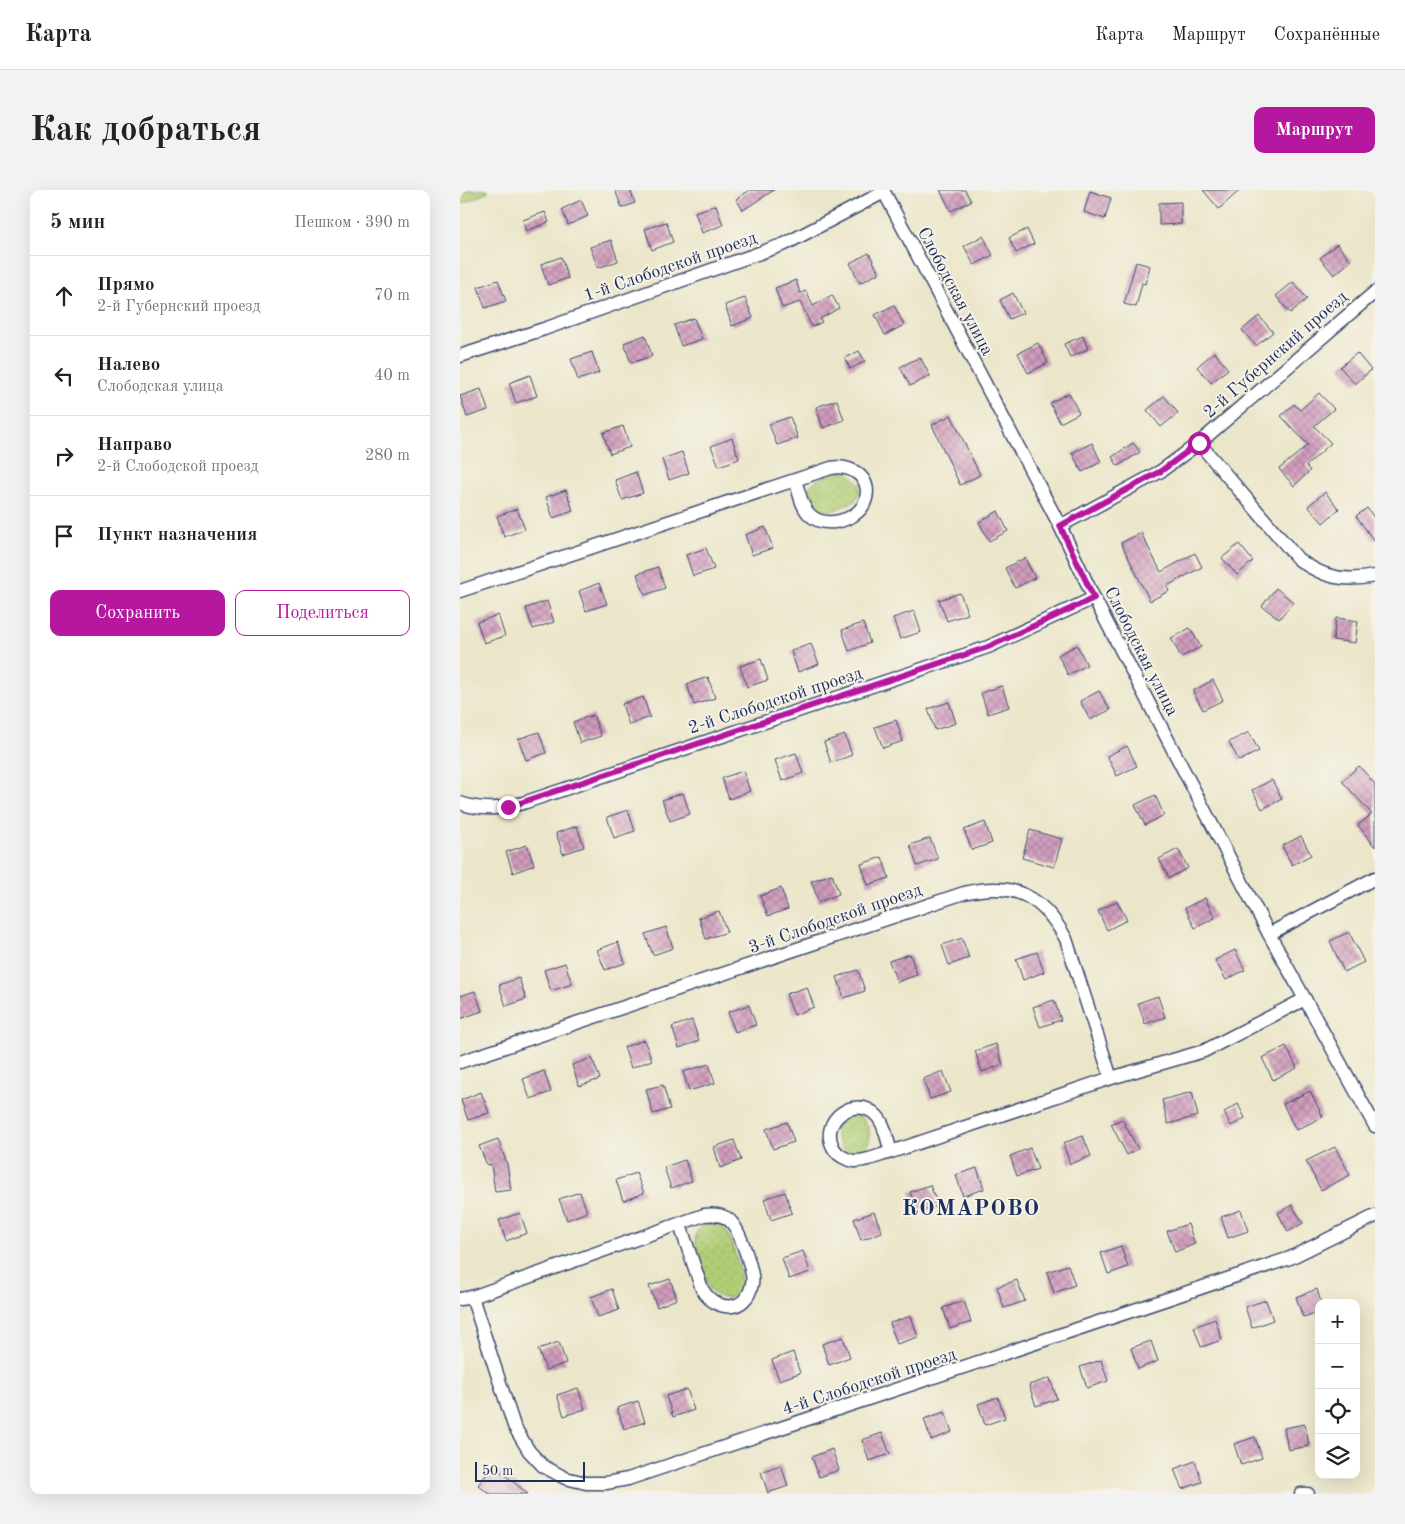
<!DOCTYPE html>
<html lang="ru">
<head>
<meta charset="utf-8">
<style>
	:root { --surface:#fff; --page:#f2f2f2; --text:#222; --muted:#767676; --line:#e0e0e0; --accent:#b5179e }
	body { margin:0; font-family:"Old Standard TT",serif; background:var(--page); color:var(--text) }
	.controls { position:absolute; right:15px; bottom:15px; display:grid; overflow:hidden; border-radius:10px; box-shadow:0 5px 20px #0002 }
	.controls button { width:45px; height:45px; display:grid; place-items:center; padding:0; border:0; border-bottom:1px solid var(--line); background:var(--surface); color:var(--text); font:25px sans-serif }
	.scale { position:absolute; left:15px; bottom:12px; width:110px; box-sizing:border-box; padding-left:5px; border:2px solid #1b2f5e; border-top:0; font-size:14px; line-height:18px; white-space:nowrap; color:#1b2f5e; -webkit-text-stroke:4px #f7f3e8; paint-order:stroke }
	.stop { position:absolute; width:15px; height:15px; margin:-11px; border:4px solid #b5179e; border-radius:50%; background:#fff }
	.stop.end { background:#b5179e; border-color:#fff; box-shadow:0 1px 5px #0008 }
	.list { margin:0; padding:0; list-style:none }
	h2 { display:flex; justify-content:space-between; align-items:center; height:65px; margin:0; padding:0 20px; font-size:21px }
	h2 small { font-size:16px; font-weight:400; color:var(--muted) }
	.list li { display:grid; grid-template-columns:32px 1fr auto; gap:15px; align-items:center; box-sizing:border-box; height:80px; padding:0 20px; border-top:1px solid var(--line) }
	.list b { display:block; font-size:19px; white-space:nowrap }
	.list p { margin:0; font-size:16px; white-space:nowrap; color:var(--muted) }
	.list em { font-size:16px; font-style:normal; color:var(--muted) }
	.actions { display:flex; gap:10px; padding:15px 20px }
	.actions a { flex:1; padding:11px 0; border:1px solid var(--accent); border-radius:10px; text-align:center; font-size:18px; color:var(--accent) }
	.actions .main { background:var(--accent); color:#fff }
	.icon { flex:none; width:28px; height:28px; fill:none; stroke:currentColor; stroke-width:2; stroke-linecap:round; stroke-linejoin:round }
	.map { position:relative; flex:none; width:915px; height:1304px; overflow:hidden; border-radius:10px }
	header { display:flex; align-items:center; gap:30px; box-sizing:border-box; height:70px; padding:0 25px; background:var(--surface); border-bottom:1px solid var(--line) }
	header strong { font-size:24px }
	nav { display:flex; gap:28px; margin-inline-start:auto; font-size:18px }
	.intro { display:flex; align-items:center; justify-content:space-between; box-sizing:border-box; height:120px; padding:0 30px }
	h1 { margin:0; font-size:35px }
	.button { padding:12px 22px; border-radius:10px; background:var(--accent); color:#fff; font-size:18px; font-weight:700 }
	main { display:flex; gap:30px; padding:0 30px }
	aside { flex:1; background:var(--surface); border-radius:10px; box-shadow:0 5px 20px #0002 }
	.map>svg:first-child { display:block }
	.grass { fill:url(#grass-dots); stroke:#667e69 }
	.garden { fill:#b0cd74; stroke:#667e69 }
	.building { fill:url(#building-cross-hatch) }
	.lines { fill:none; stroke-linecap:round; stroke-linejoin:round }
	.minor-casing { stroke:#3a4a6e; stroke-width:15 }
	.minor { stroke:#fff; stroke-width:12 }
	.route { stroke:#b5179e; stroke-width:6 }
	.labels { text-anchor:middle; stroke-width:4; stroke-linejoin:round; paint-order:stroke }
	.street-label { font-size:18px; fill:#1b2f5e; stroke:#f7f3e8 }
	.district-label { font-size:22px; font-weight:bold; letter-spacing:1px; fill:#1b2f5e; stroke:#f7f3e8 }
</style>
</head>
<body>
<header>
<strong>Карта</strong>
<nav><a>Карта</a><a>Маршрут</a><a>Сохранённые</a></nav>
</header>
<div class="intro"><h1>Как добраться</h1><a class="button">Маршрут</a></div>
<main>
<aside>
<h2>5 мин<small>Пешком · 390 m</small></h2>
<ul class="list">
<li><svg class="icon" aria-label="ahead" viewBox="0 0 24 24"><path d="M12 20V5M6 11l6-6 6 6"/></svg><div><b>Прямо</b><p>2-й Губернский проезд</p></div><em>70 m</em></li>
<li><svg class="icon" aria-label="left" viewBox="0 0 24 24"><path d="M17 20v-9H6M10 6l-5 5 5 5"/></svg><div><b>Налево</b><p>Слободская улица</p></div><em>40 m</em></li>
<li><svg class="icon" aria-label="right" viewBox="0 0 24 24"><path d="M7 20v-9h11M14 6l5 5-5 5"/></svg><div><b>Направо</b><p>2-й Слободской проезд</p></div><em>280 m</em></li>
<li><svg class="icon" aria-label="arrive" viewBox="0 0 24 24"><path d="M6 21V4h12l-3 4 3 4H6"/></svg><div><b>Пункт назначения</b></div></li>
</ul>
<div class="actions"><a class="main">Сохранить</a><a>Поделиться</a></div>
</aside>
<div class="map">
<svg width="915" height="1304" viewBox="0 0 915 1304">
	<defs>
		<pattern id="grass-dots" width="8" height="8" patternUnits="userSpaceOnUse" patternTransform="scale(1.25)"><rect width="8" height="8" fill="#b0cd74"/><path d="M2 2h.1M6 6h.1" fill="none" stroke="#97b067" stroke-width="1.8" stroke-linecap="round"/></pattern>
		<pattern id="building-cross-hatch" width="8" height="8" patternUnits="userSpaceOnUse" patternTransform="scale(1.25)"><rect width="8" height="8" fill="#d19cbc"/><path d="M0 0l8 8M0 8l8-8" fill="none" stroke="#a9809c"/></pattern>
	</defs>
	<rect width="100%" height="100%" fill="#f7f3e8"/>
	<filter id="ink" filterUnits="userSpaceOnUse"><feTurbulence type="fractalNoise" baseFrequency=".02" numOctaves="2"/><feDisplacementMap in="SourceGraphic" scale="10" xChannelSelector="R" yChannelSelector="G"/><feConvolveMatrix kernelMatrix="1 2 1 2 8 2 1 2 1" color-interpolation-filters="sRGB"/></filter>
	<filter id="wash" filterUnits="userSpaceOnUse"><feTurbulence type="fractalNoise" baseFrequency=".0096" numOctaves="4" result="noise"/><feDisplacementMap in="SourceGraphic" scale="20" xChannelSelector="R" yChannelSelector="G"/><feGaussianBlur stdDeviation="1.12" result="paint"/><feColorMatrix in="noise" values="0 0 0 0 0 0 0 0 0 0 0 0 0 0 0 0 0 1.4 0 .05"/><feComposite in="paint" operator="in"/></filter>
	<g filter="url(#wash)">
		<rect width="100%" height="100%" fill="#ebe6c9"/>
		<!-- grass -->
		<g class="grass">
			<path d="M379,282h9l12,12 -1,9 -4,8c-10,4 -24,12 -35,10 -5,-1 -9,-5 -11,-10 -7,-20 16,-24 30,-29z"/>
			<path d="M385,924c4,0 9,0 12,1 12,4 17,26 7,34 -5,4 -10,4 -16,5 -9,-7 -12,-15 -13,-26z"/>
			<path d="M250,1032c4,1 8,1 11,3 9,6 23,52 20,62 -4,15 -24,13 -31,2 -7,-11 -11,-36 -15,-49 1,-10 5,-15 15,-18z"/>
		</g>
		<!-- garden -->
		<polygon class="garden" points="0,0 27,0 28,2 0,15"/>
		<g id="blocks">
			<!-- building -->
			<g class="building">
				<polygon points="155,0 170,0 175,13 162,18"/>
				<polygon points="290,0 314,0 283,20 276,9"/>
				<polygon points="480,0 505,0 511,11 491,21"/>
				<polygon points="743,0 780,0 759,19"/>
				<polygon points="630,1 651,8 645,29 624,22"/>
				<polygon points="121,10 128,26 108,35 102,19"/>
				<polygon points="721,12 721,34 699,35 699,13"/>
				<polygon points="256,15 263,35 242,43 235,22"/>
				<polygon points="85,22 89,32 66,41 63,30"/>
				<polygon points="206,32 213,52 192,60 185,39"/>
				<polygon points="567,39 574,54 556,63 549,48"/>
				<polygon points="523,46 533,65 514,75 504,56"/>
				<polygon points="151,50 158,71 138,78 130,57"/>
				<polygon points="877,54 891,71 874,85 860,68"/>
				<polygon points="409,63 419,83 400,93 390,73"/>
				<polygon points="101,67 108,88 88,95 81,74"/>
				<polygon points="676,72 690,76 685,94 682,93 676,117 664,114"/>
				<polygon points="38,90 46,111 25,118 18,97"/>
				<polygon points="336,90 340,103 346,101 353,116 372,105 379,118 360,129 362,132 352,137 340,112 322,118 315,98"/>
				<polygon points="833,92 847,109 830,123 816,106"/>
				<polygon points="553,103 563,123 549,129 540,110"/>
				<polygon points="285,108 293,128 272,136 265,115"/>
				<polygon points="434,115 444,135 425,145 415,125"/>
				<polygon points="799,126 813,142 796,156 782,140"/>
				<polygon points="234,128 242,149 221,156 214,135"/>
				<polygon points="185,145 192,166 171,173 164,153"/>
				<polygon points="623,146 628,159 610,167 604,154"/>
				<polygon points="578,153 588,173 568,183 558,163"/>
				<polygon points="399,161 405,171 390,179 385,168"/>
				<polygon points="132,162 139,183 118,190 111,169"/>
				<polygon points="754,162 768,179 751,193 737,177"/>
				<polygon points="897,163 911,180 895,194 880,177"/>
				<polygon points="460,167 470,186 450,196 440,177"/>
				<polygon points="70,185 77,206 56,213 49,193"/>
				<polygon points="21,199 28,220 7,227 0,206"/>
				<polygon points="609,203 619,223 600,233 590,213"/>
				<polygon points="859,203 874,219 854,236 871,253 846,276 850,281 834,296 819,279 848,255 821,226 834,214 840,220"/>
				<polygon points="704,206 718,223 701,237 687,220"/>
				<polygon points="377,210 384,230 363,238 356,217"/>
				<polygon points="491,225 520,285 500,295 472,235"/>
				<polygon points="330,227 338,248 317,255 309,234"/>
				<polygon points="163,236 170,257 150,264 143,243"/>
				<polygon points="272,248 279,269 259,276 251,256"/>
				<polygon points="632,253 641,272 622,282 612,263"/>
				<polygon points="673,253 680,262 658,276 652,267"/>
				<polygon points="222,262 229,283 209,290 202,269"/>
				<polygon points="176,282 183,303 162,310 155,290"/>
				<polygon points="106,300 113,321 93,328 86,307"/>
				<polygon points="865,302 879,319 863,333 848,316"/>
				<polygon points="907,318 915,329 915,352 896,326"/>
				<polygon points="57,319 65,339 44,347 37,326"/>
				<polygon points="538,321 548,341 529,351 519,332"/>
				<polygon points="305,337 313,358 292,365 285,345"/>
				<polygon points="681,343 701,382 735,363 742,377 707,396 709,401 690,411 661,353"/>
				<polygon points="779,354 793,371 777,385 762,368"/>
				<polygon points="246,358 254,379 233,386 226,365"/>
				<polygon points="565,368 575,388 555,398 545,378"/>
				<polygon points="198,377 205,398 185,405 177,384"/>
				<polygon points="139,393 147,414 126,421 119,401"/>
				<polygon points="816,398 833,412 819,429 802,416"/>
				<polygon points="500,403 508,424 487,431 479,410"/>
				<polygon points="87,411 94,432 73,439 66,418"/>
				<polygon points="454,421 461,442 440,449 433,428"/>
				<polygon points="38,425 45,446 24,453 17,432"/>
				<polygon points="876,428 898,431 895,453 873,450"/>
				<polygon points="403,433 410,453 389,461 382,440"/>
				<polygon points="730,438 741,457 721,467 711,448"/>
				<polygon points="351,454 359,474 338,482 331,461"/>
				<polygon points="617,455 627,475 608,485 598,465"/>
				<polygon points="301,469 308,490 287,497 280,476"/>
				<polygon points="248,487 255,508 234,515 227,494"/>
				<polygon points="753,490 763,510 743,520 733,501"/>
				<polygon points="542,496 549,517 528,524 521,503"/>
				<polygon points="639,501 650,520 630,530 620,511"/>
				<polygon points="183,507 190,527 169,535 162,514"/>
				<polygon points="489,512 496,533 475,540 468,519"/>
				<polygon points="133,525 141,546 120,553 113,532"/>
				<polygon points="436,530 443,551 423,558 415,537"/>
				<polygon points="79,542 86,563 66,570 58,549"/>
				<polygon points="789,542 799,561 779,571 769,552"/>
				<polygon points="385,545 392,565 371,573 364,552"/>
				<polygon points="667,556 677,576 657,586 647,566"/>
				<polygon points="336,563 343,583 322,591 315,570"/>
				<polygon points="899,576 915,594 915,657 898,635 912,624 882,591"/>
				<polygon points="283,581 290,601 269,609 262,588"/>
				<polygon points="812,590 822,609 802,619 792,600"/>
				<polygon points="223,603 230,624 210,631 202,610"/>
				<polygon points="695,605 704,625 685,635 675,615"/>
				<polygon points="168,620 175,641 154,648 147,627"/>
				<polygon points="525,632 532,653 512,660 504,640"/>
				<polygon points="117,636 124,657 103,664 96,643"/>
				<polygon points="570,640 602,649 594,677 562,668"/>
				<polygon points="841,646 851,665 832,675 822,656"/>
				<polygon points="470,648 478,669 457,676 450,655"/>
				<polygon points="67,655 74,675 53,683 46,662"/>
				<polygon points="718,659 728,678 709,688 699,669"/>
				<polygon points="422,667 429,688 408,695 401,674"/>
				<polygon points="372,684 379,704 359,712 351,691"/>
				<polygon points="321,698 328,719 308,726 300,706"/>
				<polygon points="745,708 755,728 735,738 725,718"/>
				<polygon points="657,711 667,730 647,740 638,721"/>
				<polygon points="259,721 267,742 246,749 239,728"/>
				<polygon points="206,737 213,758 193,765 185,744"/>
				<polygon points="889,742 904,772 884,782 870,751"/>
				<polygon points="502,748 509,768 489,775 482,755"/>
				<polygon points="158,752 165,773 145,780 137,760"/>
				<polygon points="775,760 785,780 766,790 755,770"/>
				<polygon points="577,762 584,782 563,790 556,769"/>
				<polygon points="450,764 457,785 437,792 429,771"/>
				<polygon points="105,773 112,794 91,801 84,780"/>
				<polygon points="398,780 405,801 384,808 377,787"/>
				<polygon points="59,788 66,809 46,816 39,795"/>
				<polygon points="347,797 354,817 334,825 326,804"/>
				<polygon points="15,801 22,821 0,829 0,806"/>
				<polygon points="698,806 705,827 685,834 678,813"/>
				<polygon points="594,810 601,830 580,837 573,817"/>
				<polygon points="289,815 296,835 275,842 268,822"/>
				<polygon points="232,830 239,851 219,858 212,837"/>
				<polygon points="184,850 192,870 171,878 164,857"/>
				<polygon points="536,854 543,875 522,882 515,861"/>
				<polygon points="826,856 837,878 813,890 802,868"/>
				<polygon points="132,868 140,889 119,896 112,875"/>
				<polygon points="249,874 255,893 229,901 223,882"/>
				<polygon points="84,881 91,902 70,909 63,889"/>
				<polygon points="483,881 491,902 470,909 463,889"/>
				<polygon points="203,895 210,919 193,924 186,899"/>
				<polygon points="850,901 863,927 836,940 823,914"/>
				<polygon points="21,902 29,923 8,930 1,910"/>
				<polygon points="732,902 738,926 708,934 702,910"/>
				<polygon points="778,914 785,928 771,936 764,922"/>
				<polygon points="662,929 678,959 667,965 651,934"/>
				<polygon points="327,932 334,952 313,959 306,939"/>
				<polygon points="623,946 631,966 610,974 603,953"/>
				<polygon points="38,949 47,974 51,1000 35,1002 31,974 27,975 19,956"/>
				<polygon points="274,950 281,970 260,978 254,957"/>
				<polygon points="875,957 890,985 861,1000 846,971"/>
				<polygon points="570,958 578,979 557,986 550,966"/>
				<polygon points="225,970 232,991 211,998 204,977"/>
				<polygon points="517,978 524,999 503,1006 496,985"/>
				<polygon points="176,983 184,1003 163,1011 156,990"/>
				<polygon points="470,995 478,1016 457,1023 450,1002"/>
				<polygon points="120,1002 127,1022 107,1030 99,1009"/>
				<polygon points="325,1002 332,1023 311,1030 304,1009"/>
				<polygon points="832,1015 843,1033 828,1042 818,1023"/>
				<polygon points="781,1020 788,1041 768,1048 761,1027"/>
				<polygon points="414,1022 422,1042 401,1050 394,1029"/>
				<polygon points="60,1023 67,1043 46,1051 39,1030"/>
				<polygon points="728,1034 735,1054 715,1062 707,1041"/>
				<polygon points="661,1056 668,1077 648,1084 641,1063"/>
				<polygon points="343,1061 350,1082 329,1089 322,1068"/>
				<polygon points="608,1075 615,1095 594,1103 587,1082"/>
				<polygon points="210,1089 217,1109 197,1117 189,1096"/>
				<polygon points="557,1090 565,1111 544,1118 537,1097"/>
				<polygon points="152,1099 159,1120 138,1127 131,1107"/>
				<polygon points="857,1099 861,1113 859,1113 859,1122 843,1127 836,1107"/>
				<polygon points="806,1110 813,1130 792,1138 785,1117"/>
				<polygon points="504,1111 511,1132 490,1139 483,1118"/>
				<polygon points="451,1126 458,1147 437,1154 430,1133"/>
				<polygon points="755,1129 762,1150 741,1157 734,1137"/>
				<polygon points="383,1147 390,1167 369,1175 362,1154"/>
				<polygon points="691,1151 698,1171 678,1179 671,1158"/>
				<polygon points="99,1152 106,1173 86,1180 78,1159"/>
				<polygon points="333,1162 340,1183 319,1190 312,1170"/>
				<polygon points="641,1170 648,1191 627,1198 620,1177"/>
				<polygon points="590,1188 597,1209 576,1216 569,1195"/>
				<polygon points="118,1198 125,1219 104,1226 97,1205"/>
				<polygon points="227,1199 234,1220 213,1227 206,1206"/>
				<polygon points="538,1207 545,1228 525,1235 518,1214"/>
				<polygon points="178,1211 185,1232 164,1239 157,1218"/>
				<polygon points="485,1222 492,1242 471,1250 464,1229"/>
				<polygon points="845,1234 849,1256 828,1260 824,1238"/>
				<polygon points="422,1243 430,1264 409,1271 402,1250"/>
				<polygon points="795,1247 802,1268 781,1275 774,1254"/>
				<polygon points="372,1259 379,1280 359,1287 352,1267"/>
				<polygon points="735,1271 742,1292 722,1299 714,1279"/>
				<polygon points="321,1275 328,1296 308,1303 301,1282"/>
				<polygon points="34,1276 68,1304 29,1304 18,1295"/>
			</g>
		</g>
	</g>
	<g filter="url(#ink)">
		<use href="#blocks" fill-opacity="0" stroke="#3a4a6e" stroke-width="1"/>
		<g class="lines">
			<defs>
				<g id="minor">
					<polyline points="423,0 600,336 634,408 809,744 915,936"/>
					<polyline points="0,166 84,139 325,54 424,2"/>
					<path d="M739,253l99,116c26,19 46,23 77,17"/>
					<polyline points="600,336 701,281 739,253 915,102"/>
					<path d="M0,401l371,-123c22,-4 44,12 33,36 -9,17 -39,25 -54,11 -9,-8 -11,-24 -15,-35"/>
					<path d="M0,613c22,8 42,6 63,0l465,-156 106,-49"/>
					<polyline points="809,744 915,688"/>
					<path d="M0,872l504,-169c49,-12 78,2 102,46l45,139"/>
					<path d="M431,962c-11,3 -26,10 -37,9 -8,-1 -16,-6 -20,-12 -17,-28 22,-56 43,-33 8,8 10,24 14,36l220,-74 93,-27 101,-52"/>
					<polyline points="12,1107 54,1236 69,1261 83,1276 105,1288 126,1293 146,1293 168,1289 830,1068 915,1026"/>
					<path d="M0,1109l12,-2 232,-82c10,-1 21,-1 28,8 8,9 23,51 20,61 -6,30 -37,28 -50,5l-22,-64"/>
					<polyline points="841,1304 848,1304"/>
				</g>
			</defs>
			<!-- minor casing -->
			<use href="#minor" class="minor-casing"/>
			<!-- minor -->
			<use href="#minor" class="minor"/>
		</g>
	</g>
	<g class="lines" filter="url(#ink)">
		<!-- route -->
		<polyline class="route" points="48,617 528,457 634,408 600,336 701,281 739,253"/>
	</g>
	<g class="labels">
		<!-- street labels -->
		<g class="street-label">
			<text transform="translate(210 76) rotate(-19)" y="6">1-й Слободской проезд</text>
			<text transform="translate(496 101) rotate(62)" y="6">Слободская улица</text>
			<text transform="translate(815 164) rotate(-41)" y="6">2-й Губернский проезд</text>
			<text transform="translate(682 461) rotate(63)" y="6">Слободская улица</text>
			<text transform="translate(315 510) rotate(-18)" y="6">2-й Слободской проезд</text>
			<text transform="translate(375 728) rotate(-19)" y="6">3-й Слободской проезд</text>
			<text transform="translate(409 1191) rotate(-18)" y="6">4-й Слободской проезд</text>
		</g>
		<!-- district labels -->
		<g class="district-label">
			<text x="511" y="1025">КОМАРОВО</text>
		</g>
	</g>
</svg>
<div class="controls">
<button>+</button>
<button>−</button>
<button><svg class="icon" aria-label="locate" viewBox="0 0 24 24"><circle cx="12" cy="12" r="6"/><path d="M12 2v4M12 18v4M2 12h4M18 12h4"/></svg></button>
<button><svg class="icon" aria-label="layers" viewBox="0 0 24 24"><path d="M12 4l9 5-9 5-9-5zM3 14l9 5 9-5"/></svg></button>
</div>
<div class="scale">50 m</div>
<div class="stop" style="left:739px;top:253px"></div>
<div class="stop end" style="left:48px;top:617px"></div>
</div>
</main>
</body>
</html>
